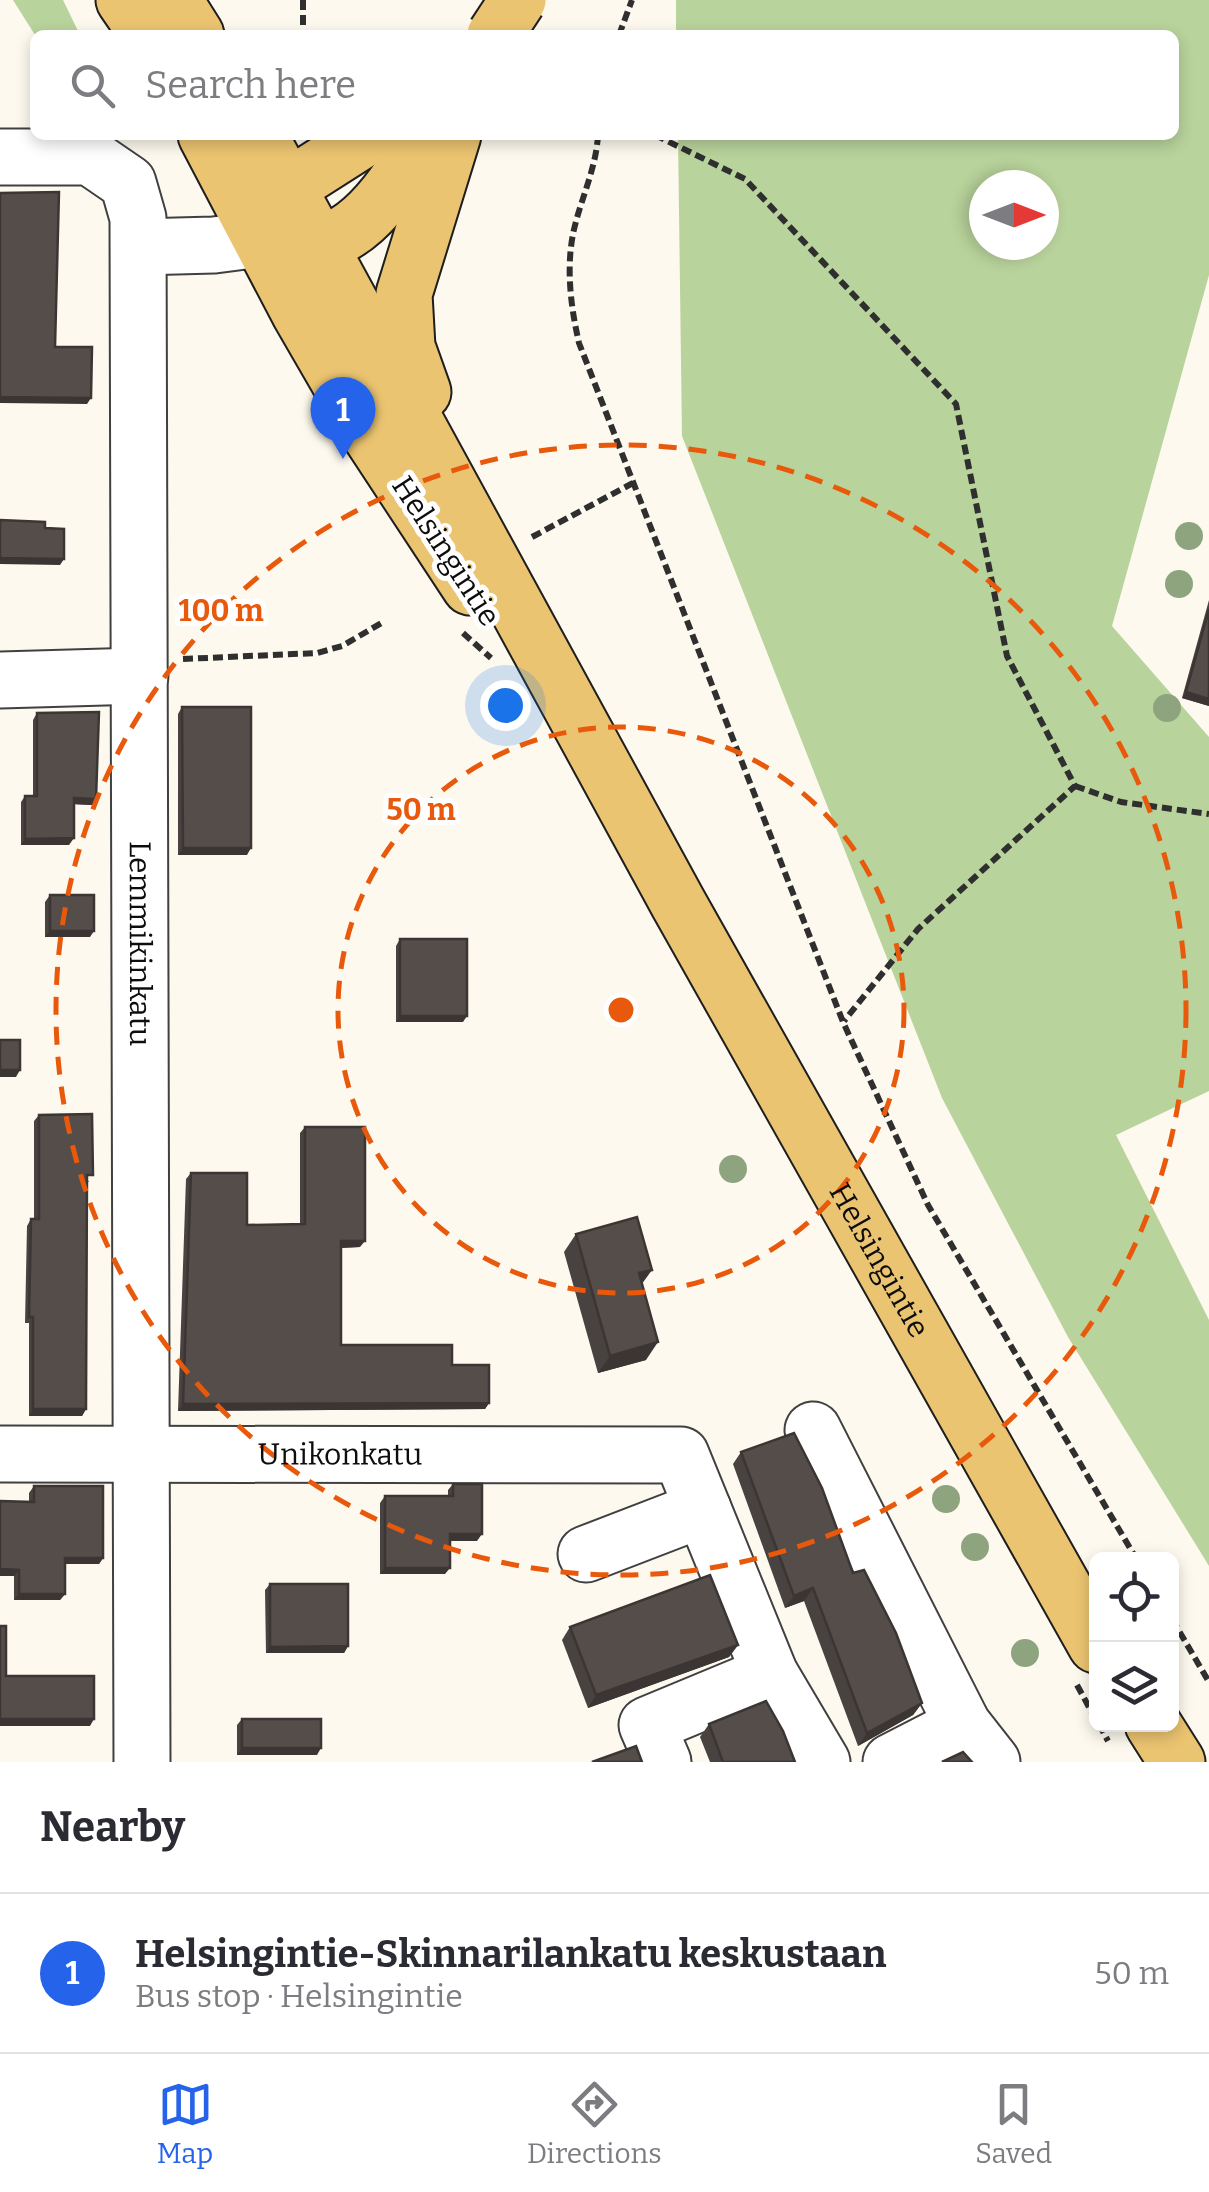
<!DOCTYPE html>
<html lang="en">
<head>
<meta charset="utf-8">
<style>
	:root { --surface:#fff; --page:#f7f7f7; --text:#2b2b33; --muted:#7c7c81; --line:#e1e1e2; --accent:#2563eb }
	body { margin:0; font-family:Bitter,serif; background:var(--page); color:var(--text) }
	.controls { position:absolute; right:30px; bottom:30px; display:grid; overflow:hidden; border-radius:15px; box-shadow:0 5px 15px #0003 }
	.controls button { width:90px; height:90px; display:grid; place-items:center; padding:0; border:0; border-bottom:2px solid var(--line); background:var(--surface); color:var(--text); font:50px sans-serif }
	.compass { position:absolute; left:969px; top:170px; width:90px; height:90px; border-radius:50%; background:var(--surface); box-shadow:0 5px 15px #0003; rotate:90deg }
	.you { position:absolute; left:505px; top:705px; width:35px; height:35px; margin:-25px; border:8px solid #fff; border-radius:50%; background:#1a73e8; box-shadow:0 0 0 15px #1a73e833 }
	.badge { display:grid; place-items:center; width:65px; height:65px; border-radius:50%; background:var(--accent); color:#fff; font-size:32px; font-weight:700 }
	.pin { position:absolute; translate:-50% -82px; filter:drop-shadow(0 2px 5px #0008) }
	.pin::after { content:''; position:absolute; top:52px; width:35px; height:30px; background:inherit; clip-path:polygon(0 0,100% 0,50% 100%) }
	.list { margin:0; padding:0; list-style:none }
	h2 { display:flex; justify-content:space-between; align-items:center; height:130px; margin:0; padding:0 40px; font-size:42px }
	h2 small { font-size:32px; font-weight:400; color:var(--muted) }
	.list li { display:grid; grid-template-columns:65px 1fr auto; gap:30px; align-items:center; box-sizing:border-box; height:160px; padding:0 40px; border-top:2px solid var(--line) }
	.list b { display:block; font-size:38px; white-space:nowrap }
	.list p { margin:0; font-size:32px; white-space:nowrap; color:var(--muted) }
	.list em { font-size:32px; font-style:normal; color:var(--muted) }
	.icon { flex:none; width:55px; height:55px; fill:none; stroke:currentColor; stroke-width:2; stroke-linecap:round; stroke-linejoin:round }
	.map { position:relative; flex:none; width:1209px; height:1762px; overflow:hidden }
	.search { position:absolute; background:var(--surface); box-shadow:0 5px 15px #0003; left:30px; right:30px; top:30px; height:110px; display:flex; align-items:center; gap:25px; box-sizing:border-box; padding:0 35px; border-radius:15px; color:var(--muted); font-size:38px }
	.sheet { height:290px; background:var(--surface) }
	nav { display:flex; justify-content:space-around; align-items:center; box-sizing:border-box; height:140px; border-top:2px solid var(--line); background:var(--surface); font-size:28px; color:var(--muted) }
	nav a { display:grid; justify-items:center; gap:5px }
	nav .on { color:var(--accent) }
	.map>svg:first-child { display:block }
	.forest { fill:#b9d39c; fill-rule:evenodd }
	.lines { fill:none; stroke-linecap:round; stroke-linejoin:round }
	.minor-casing { stroke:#404040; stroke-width:59 }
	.major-casing { stroke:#1e1e1e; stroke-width:59 }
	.path { stroke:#2f2f2f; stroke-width:6; stroke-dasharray:10 5; stroke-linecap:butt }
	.minor { stroke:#fff; stroke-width:55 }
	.major { stroke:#ebc471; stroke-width:55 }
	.major-bridge-casing { stroke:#1e1e1e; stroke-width:59; stroke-linecap:butt }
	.major-bridge { stroke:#ebc471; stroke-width:55 }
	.tree { fill:#8ea47f }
	.wall { fill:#484240 }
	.shaded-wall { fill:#3b3634 }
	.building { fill:#544d4a; stroke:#3b3634; stroke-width:2.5 }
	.ring { fill:none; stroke:#e8590c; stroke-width:5; stroke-dasharray:18 12 }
	.labels { text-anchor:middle; stroke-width:10; stroke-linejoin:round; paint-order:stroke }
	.street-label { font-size:30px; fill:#0d0d0d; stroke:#fff }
	.centre { fill:#e8590c; stroke:#fff; stroke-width:5 }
	.ring-label { font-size:30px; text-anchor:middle; font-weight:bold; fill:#e8590c; stroke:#fff; stroke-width:10; stroke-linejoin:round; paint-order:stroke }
</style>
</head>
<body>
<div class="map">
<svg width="1209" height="1762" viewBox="0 0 1209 1762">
	<rect width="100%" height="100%" fill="#fdf9ee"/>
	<!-- forest -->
	<g class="forest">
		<polygon points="13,0 63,0 80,35 35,35"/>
		<path d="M676,0h533v275l-97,351 97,111v354l-93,44 93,185v246l-141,-229 -126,-239 -260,-662 -4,-301h496v-100h-498zM1044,185v60h-60v-60z"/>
	</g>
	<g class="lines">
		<defs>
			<g id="minor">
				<path id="s1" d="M0,157h90l38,26 10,35 4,1544"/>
				<polyline points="139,247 214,245 259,239"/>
				<polyline points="0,680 140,676"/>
				<polyline points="813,1430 963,1725 992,1762"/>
				<path id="s2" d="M0,1454l681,1 89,219 52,88"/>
				<polyline points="586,1554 703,1509"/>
				<polyline points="663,1762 647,1725 770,1674"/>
				<polyline points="891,1762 963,1725"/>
			</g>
			<g id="major">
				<polyline points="124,0 148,35"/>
				<polyline points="174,0 196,35"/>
				<polyline points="206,135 300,314 370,435 470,587"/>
				<path id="s3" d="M259,135l419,768 418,742"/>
				<polyline points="268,215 290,186 370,135"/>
				<path d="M282,244c72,15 112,-59 145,-109"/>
				<polyline points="423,392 407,347 404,294 453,135"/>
				<polyline points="1153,1724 1177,1762"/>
			</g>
		</defs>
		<!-- minor casing -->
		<use href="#minor" class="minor-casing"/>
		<!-- major casing -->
		<use href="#major" class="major-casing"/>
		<!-- path -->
		<g class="path">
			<polyline points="303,0 303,35"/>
			<polyline points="619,35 632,0"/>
			<path d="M598,135c-2,35 -18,65 -25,99 -7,36 -2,74 6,109l264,679 85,183 209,355"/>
			<polyline points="655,135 745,179 956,404 1007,656 1075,786 918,929 844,1021"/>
			<polyline points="532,537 633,483"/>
			<polyline points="463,633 491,658"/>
			<polyline points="183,659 317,653 342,646 385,621"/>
			<polyline points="1075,786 1121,802 1209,814"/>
			<polyline points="1172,1619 1209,1682"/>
			<polyline points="1077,1685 1096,1720"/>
			<polyline points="1099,1724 1108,1741"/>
		</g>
		<!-- minor -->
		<use href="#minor" class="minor"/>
		<!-- major -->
		<use href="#major" class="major"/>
		<defs>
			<polyline id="major-bridge" points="495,35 518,0"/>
		</defs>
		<!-- major-bridge casing -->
		<use href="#major-bridge" class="major-bridge-casing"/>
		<!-- major-bridge -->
		<use href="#major-bridge" class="major-bridge"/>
	</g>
	<!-- trees -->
	<g class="tree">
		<circle cx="1189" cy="536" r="14"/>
		<circle cx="1179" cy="584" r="14"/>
		<circle cx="1167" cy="708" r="14"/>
		<circle cx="733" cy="1169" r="14"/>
		<circle cx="946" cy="1499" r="14"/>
		<circle cx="975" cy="1547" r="14"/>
		<circle cx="1025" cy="1653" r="14"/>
	</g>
	<!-- wall -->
	<g class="wall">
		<polygon points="1209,600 1209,706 1182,698"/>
		<polygon points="182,707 247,855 178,855 178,714"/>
		<polygon points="37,713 96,799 92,805 74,804 69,845 21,845 21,802 25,796 33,796 33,720"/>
		<polygon points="50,895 90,937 45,937 45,902"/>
		<polygon points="400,939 463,1022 396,1022 396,946"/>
		<polygon points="39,1115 89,1182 87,1182 86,1409 82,1416 29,1416 29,1323 25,1323 27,1226 31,1219 34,1219 34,1121"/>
		<polygon points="305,1127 360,1247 341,1248 341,1345 452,1365 489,1403 485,1409 178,1411 186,1179 191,1173 247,1225 300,1224 300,1133"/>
		<polygon points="576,1234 642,1284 646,1360 598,1373 564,1252"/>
		<polygon points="741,1452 853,1573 922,1703 913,1715 858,1746 804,1601 785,1608 733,1464"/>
		<polygon points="453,1484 477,1541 450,1541 445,1574 380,1574 380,1503 385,1496 448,1496 448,1490"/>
		<polygon points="34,1486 103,1558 99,1564 65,1564 65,1594 60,1600 14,1600 14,1576 0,1576 0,1501 29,1502 29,1493"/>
		<polygon points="270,1584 348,1646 344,1653 266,1653 265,1590"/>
		<polygon points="570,1627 738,1645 729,1657 588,1708 562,1640"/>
		<polygon points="242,1719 317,1755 237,1755 237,1725"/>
		<polygon points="709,1724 795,1762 710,1762 700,1737"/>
	</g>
	<!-- shaded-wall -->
	<g class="shaded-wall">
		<polygon points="0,397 91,398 87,404 0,403"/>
		<polygon points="0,558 64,559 60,565 0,564"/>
		<polygon points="1186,692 1209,699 1209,706 1182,698"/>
		<polygon points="74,798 96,799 92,805 69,804"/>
		<polygon points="74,838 69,845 21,845 25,839"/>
		<polygon points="183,848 251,848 247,855 178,855"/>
		<polygon points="50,931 94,931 90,937 45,937"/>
		<polygon points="400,1016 467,1016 463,1022 396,1022"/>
		<polygon points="0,1070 20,1070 16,1077 0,1077"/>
		<polygon points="341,1241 365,1241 360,1247 337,1248"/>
		<polygon points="652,1270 639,1288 639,1273"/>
		<polygon points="658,1342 646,1360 598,1373 610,1356"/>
		<polygon points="489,1403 485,1409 178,1411 183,1404"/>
		<polygon points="33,1409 86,1409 82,1416 29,1416"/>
		<polygon points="450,1534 482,1534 477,1541 445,1541"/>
		<polygon points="65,1558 103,1558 99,1564 60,1564"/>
		<polygon points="385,1568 450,1568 445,1574 380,1574"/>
		<polygon points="0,1569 19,1570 14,1576 0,1576"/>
		<polygon points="813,1588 804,1601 785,1608 794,1596"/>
		<polygon points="19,1594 65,1594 60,1600 14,1600"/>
		<polygon points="738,1645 729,1657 588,1708 596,1695"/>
		<polygon points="348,1646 344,1653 266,1653 270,1647"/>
		<polygon points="922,1703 913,1715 858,1746 867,1733"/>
		<polygon points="0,1719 94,1719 90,1726 0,1726"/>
		<polygon points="242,1748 321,1748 317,1755 237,1755"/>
	</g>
	<!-- building -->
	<g class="building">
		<polygon points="59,192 55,347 92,347 91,398 0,397 0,193"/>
		<polygon points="0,520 45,522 45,528 64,529 64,559 0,558"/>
		<polygon points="1209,609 1209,699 1186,692"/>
		<polygon points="182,707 251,707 251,848 183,848"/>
		<polygon points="99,712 96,799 74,798 74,838 25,839 25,796 37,796 37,713"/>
		<rect x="50" y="895" width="44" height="36"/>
		<rect x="400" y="939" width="67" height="77"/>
		<rect x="0" y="1040" width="20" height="30"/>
		<polygon points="92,1114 93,1175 87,1175 86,1409 33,1409 33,1317 29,1317 31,1219 39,1219 39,1115"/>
		<polygon points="305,1127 365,1127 365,1241 341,1241 341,1345 452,1345 452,1365 489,1365 489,1403 183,1404 191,1173 247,1173 247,1225 305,1224"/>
		<polygon points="637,1217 652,1270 639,1273 658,1342 610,1356 576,1234"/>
		<polygon points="794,1433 822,1488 853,1573 864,1570 896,1633 922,1703 867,1733 813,1588 794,1596 741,1452"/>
		<polygon points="453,1484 482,1484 482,1534 450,1534 450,1568 385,1568 385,1496 453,1496"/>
		<polygon points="34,1486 103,1486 103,1558 65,1558 65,1594 19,1594 19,1570 0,1569 0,1501 34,1502"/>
		<polygon points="710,1575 738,1645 596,1695 570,1627"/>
		<polygon points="270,1584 348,1584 348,1646 270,1647"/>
		<polygon points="0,1626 6,1626 6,1676 94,1676 94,1719 0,1719"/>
		<polygon points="766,1701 783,1731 795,1762 723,1762 709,1724"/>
		<rect x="242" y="1719" width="79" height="29"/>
		<polygon points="636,1746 642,1762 592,1762"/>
		<polygon points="963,1752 972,1762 942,1762"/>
	</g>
	<!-- distance rings -->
	<g class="ring">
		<circle cx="621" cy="1010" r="283"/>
		<circle cx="621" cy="1010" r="565"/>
	</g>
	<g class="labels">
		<!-- street labels -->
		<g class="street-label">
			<text transform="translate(446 551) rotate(57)" y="10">Helsingintie</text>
			<text dy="10" stroke="none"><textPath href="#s1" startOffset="898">Lemmikinkatu</textPath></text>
			<text dy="10" stroke="none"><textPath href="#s3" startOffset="1285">Helsingintie</textPath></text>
			<text dy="10" stroke="none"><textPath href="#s2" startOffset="340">Unikonkatu</textPath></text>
		</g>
	</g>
	<circle cx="621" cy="1010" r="15" class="centre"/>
	<g class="ring-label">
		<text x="221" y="621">100 m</text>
		<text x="421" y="820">50 m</text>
	</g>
</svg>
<div class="controls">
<button><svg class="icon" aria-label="locate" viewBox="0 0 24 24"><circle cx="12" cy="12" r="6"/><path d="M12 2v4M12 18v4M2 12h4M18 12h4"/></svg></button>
<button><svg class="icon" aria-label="layers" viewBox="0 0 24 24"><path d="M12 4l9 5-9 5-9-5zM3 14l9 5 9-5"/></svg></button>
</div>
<svg class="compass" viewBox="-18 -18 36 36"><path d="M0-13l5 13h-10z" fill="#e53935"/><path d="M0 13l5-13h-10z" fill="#7c7c81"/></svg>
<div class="you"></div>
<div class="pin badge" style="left:343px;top:459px">1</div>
<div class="search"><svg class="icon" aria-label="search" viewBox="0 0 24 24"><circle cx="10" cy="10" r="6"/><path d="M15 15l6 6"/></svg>Search here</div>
</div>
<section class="sheet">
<h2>Nearby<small></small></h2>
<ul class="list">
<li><span class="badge">1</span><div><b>Helsingintie-Skinnarilankatu keskustaan</b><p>Bus stop · Helsingintie</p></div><em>50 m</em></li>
</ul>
</section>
<nav>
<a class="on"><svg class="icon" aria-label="map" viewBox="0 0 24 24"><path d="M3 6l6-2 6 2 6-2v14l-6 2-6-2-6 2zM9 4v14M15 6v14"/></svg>Map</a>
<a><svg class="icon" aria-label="directions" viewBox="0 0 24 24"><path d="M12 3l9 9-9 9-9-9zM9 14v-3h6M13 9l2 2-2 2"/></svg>Directions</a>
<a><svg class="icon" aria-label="saved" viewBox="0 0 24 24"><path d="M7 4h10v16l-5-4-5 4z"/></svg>Saved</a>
</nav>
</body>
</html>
